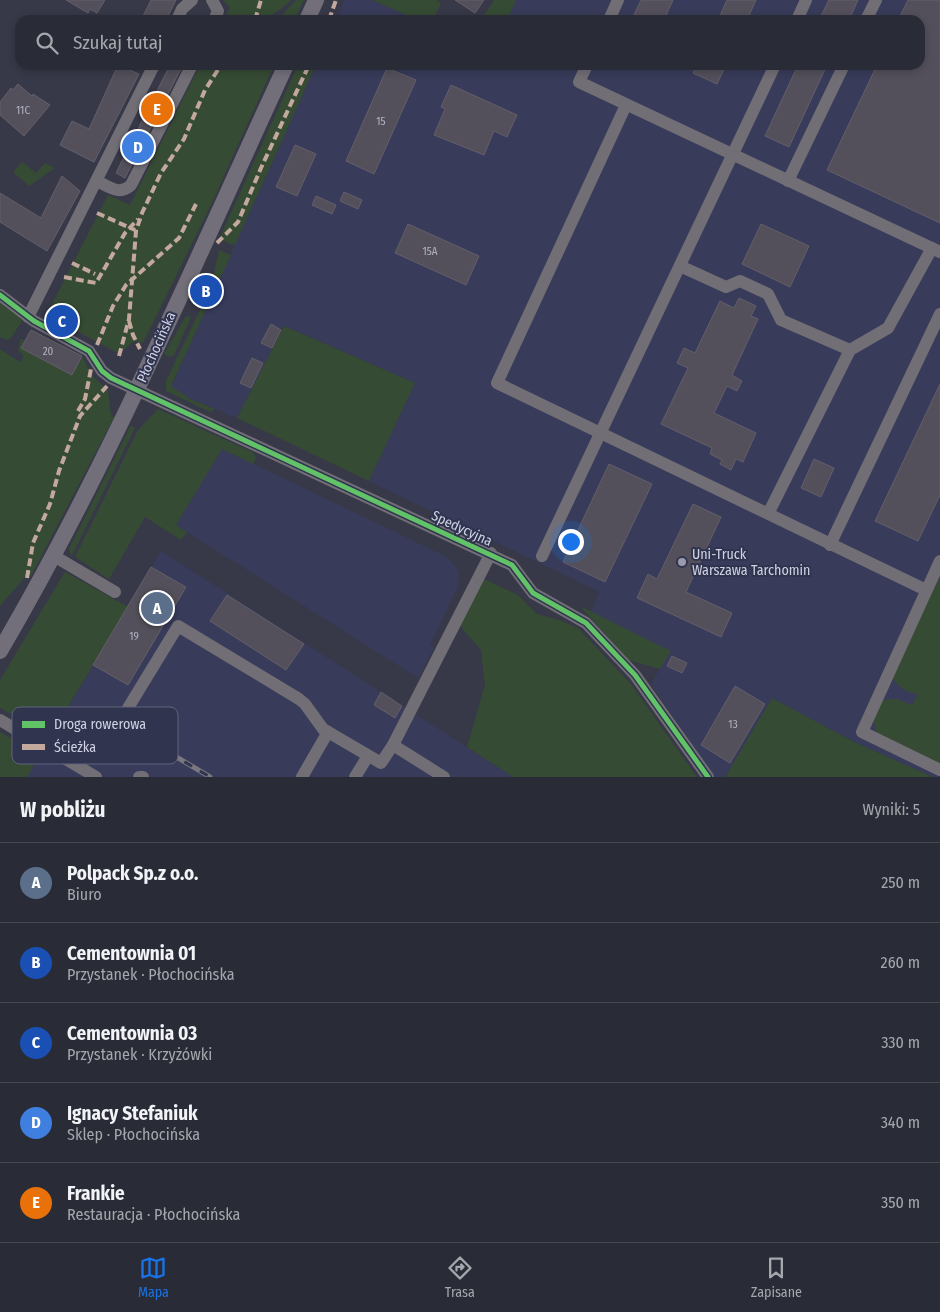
<!DOCTYPE html>
<html lang="pl">
<head>
<meta charset="utf-8">
<style>
	:root { --surface:#292b36; --page:#31333e; --text:#f1f3f6; --muted:#a5a7ad; --line:#454751; --accent:#1a73e8 }
	body { margin:0; font-family:"Fira Sans Condensed",sans-serif; background:var(--page); color:var(--text) }
	.you { position:absolute; left:570px; top:541px; width:18px; height:18px; margin:-12px; border:4px solid #fff; border-radius:50%; background:#1a73e8; box-shadow:0 0 0 8px #1a73e833 }
	.badge { display:grid; place-items:center; width:32px; height:32px; border-radius:50%; background:var(--accent); color:#fff; font-size:16px; font-weight:700 }
	.pin { position:absolute; translate:-50% -50%; border:2px solid #fff; box-shadow:0 1px 5px #0006 }
	.list { margin:0; padding:0; list-style:none }
	h2 { display:flex; justify-content:space-between; align-items:center; height:65px; margin:0; padding:0 20px; font-size:21px }
	h2 small { font-size:16px; font-weight:400; color:var(--muted) }
	.list li { display:grid; grid-template-columns:32px 1fr auto; gap:15px; align-items:center; box-sizing:border-box; height:80px; padding:0 20px; border-top:1px solid var(--line) }
	.list b { display:block; font-size:19px; white-space:nowrap }
	.list p { margin:0; font-size:16px; white-space:nowrap; color:var(--muted) }
	.list em { font-size:16px; font-style:normal; color:var(--muted) }
	.icon { flex:none; width:28px; height:28px; fill:none; stroke:currentColor; stroke-width:2; stroke-linecap:round; stroke-linejoin:round }
	.map { position:relative; flex:none; width:940px; height:777px; overflow:hidden }
	.search { position:absolute; background:var(--surface); box-shadow:0 2px 8px #0003; left:15px; right:15px; top:15px; height:55px; display:flex; align-items:center; gap:12px; box-sizing:border-box; padding:0 18px; border-radius:15px; color:var(--muted); font-size:19px }
	.sheet { height:465px; background:var(--surface) }
	nav { display:flex; justify-content:space-around; align-items:center; box-sizing:border-box; height:70px; border-top:1px solid var(--line); background:var(--surface); font-size:14px; color:var(--muted) }
	nav a { display:grid; justify-items:center; gap:2px }
	nav .on { color:var(--accent) }
	.map>svg:first-child { display:block }
	.built { fill:#383c5a }
	.green { fill:#364b34 }
	.building { fill:#53505b; stroke:#645e6a }
	.lines { fill:none; stroke-linecap:round; stroke-linejoin:round }
	.minor { stroke:#726e76; stroke-width:12 }
	.major { stroke:#726f7a; stroke-width:16 }
	.rail-casing { stroke:#78777f; stroke-width:5 }
	.rail { stroke:#30344f; stroke-width:3; stroke-dasharray:9; stroke-linecap:butt }
	.quiet { stroke:#c3a89e; stroke-width:4; stroke-dasharray:8 4; stroke-linecap:butt }
	.cycleway-casing { stroke:#30344f; stroke-width:8 }
	.cycleway { stroke:#61c268; stroke-width:5 }
	.poi-dot { fill:#9a9cad; stroke:#30344f; stroke-width:2 }
	.labels { text-anchor:middle; stroke-width:4; stroke-linejoin:round; paint-order:stroke }
	.number-label { font-size:11px; fill:#b0b2c1 }
	.street-label { font-size:14px; fill:#cfd2e3; stroke:#30344f }
	.poi-label { font-size:14px; fill:#cfd2e3; stroke:#30344f; text-anchor:start }
	.key { fill:#30344f; stroke:#60637b; stroke-width:1 }
	.key-label { font-size:14px; fill:#cfd2e3 }
</style>
</head>
<body>
<div class="map">
<svg width="940" height="777" viewBox="0 0 940 777">
	<rect width="100%" height="100%" fill="#373948"/>
	<!-- built -->
	<g class="built">
		<polygon points="344,0 372,0 418,20 336,20"/>
		<polygon points="516,0 940,0 940,777 933,777 854,742 772,698 725,777 714,777 651,684 670,651 591,612 600,592 369,481 415,383 285,326 237,418 190,399 171,387 316,65 920,65 920,20 507,20"/>
		<polygon points="222,449 445,556 456,567 459,576 457,588 430,645 434,648 418,678 176,525"/>
		<polygon points="161,551 513,777 27,777"/>
	</g>
	<!-- green -->
	<g class="green">
		<path d="M223,0h68c-16,17 -43,29 -66,17l5,-10z"/>
		<polygon points="296,0 304,0 294,20 271,20 283,14"/>
		<polygon points="372,0 436,0 441,3 433,20 418,20"/>
		<polygon points="494,0 516,0 507,20 481,20"/>
		<polygon points="200,65 274,65 210,207 143,343 134,341 121,352 116,352 67,326 69,323 58,317 55,321 47,314 108,195 130,205"/>
		<polygon points="298,65 316,65 235,245 227,243 220,237"/>
		<polygon points="22,162 36,173 45,163 55,168 29,186 13,172"/>
		<polygon points="219,250 231,255 171,386 190,399 215,409 210,412 166,391 166,381 211,287"/>
		<polygon points="0,301 21,317 22,321 11,338 7,340 0,337"/>
		<polygon points="186,316 191,317 174,355 170,357 164,354"/>
		<polygon points="284,326 415,383 369,481 237,418"/>
		<path d="M21,339l3,1 -2,8 50,27 10,-19 10,20 16,14 3,25 3,2 -83,159 -5,-2c-7,13 -19,21 -26,33v-258l20,13 4,-6 -6,-6z"/>
		<polygon points="158,409 252,452 256,457 253,464 222,449 176,525 187,532 181,540 145,517 109,579 75,557 138,430"/>
		<polygon points="131,425 135,428 71,557 69,549"/>
		<polygon points="65,572 128,607 51,735 0,708 0,680"/>
		<path d="M940,576v188l-61,-28c-9,-13 -6,-38 14,-37 6,0 13,4 19,6l6,-11c-12,-2 -17,-5 -25,-15l1,-6z"/>
		<polygon points="482,578 518,595 537,614 559,620 578,628 631,684 697,777 513,777 467,747 485,685 481,650 460,626"/>
		<polygon points="580,606 671,651 660,669 628,660"/>
		<polygon points="772,698 854,742 933,777 725,777"/>
		<polygon points="0,732 28,749 36,761 27,777 0,777"/>
	</g>
	<!-- building -->
	<g class="building">
		<polygon points="66,0 105,0 97,13 90,9 88,13"/>
		<polygon points="151,0 176,0 166,20 141,20"/>
		<polygon points="455,0 484,0 475,13"/>
		<polygon points="641,0 673,0 664,20 645,20 634,15"/>
		<polygon points="727,0 756,0 747,20 718,20"/>
		<polygon points="829,0 858,0 849,20 819,20"/>
		<polygon points="908,0 940,0 940,223 827,170 877,65 920,65 920,20 898,20"/>
		<polygon points="118,65 139,74 94,162 60,145 72,121 89,129"/>
		<polygon points="170,65 183,65 125,178 116,173"/>
		<polygon points="697,65 726,65 717,84 693,73"/>
		<polygon points="798,65 827,65 789,147 765,136"/>
		<polygon points="387,68 416,80 374,174 346,161"/>
		<polygon points="18,84 32,96 33,94 50,105 24,136 0,115 0,102 11,88 13,90"/>
		<polygon points="451,85 517,115 507,137 494,131 484,155 434,135 445,109 441,107"/>
		<polygon points="295,145 316,154 297,196 276,187"/>
		<polygon points="62,176 80,191 47,251 0,222 0,193 41,218"/>
		<polygon points="344,192 362,200 358,209 340,201"/>
		<polygon points="316,196 336,205 332,214 312,205"/>
		<polygon points="408,224 479,256 466,285 395,253"/>
		<polygon points="761,224 809,246 790,287 742,264"/>
		<polygon points="739,298 756,306 751,316 758,319 732,375 742,381 737,391 727,386 714,413 756,433 743,462 736,459 731,470 720,464 722,460 710,454 712,448 661,424 688,368 677,363 684,348 695,353 720,301 734,308"/>
		<polygon points="271,324 281,330 272,348 261,343"/>
		<polygon points="31,330 82,356 72,375 21,348"/>
		<polygon points="252,358 263,363 251,388 240,383"/>
		<polygon points="940,384 940,495 918,541 875,521"/>
		<polygon points="814,459 834,468 821,497 801,488"/>
		<polygon points="609,464 652,484 605,582 563,562"/>
		<polygon points="693,504 721,517 686,592 732,613 721,637 637,598 648,574 657,579"/>
		<polygon points="151,567 186,587 128,685 93,665"/>
		<polygon points="227,595 304,644 286,670 210,621"/>
		<polygon points="672,656 687,663 682,673 667,666"/>
		<polygon points="735,686 765,704 730,763 701,745"/>
		<polygon points="381,692 402,706 395,718 374,705"/>
	</g>
	<g class="lines">
		<!-- minor -->
		<g class="minor">
			<polyline points="212,0 218,11 214,20"/>
			<polyline points="177,20 182,9 192,0"/>
			<polyline points="609,20 618,0"/>
			<polyline points="797,20 806,0"/>
			<polyline points="866,20 876,0"/>
			<polyline points="587,65 579,82 940,252"/>
			<polyline points="626,105 497,383 926,590"/>
			<path d="M97,181c12,6 23,15 34,4l61,-120"/>
			<polyline points="788,181 844,65"/>
			<polyline points="680,266 726,287 740,281 768,294 781,320 850,350"/>
			<polyline points="0,295 34,321 89,351 102,371 111,378 512,565 533,593 586,623 635,675 708,777"/>
			<polyline points="28,317 154,65"/>
			<polyline points="769,512 850,350 888,328 932,248"/>
			<polyline points="830,545 940,314"/>
			<polyline points="54,556 115,592"/>
			<polyline points="542,556 775,65"/>
			<polyline points="940,561 862,732 940,770"/>
			<polyline points="128,708 178,626 299,699 305,704 323,729 381,763 393,745"/>
			<polyline points="0,720 96,777"/>
			<polyline points="139,777 143,777"/>
			<polyline points="302,777 328,732"/>
			<polyline points="355,777 368,756"/>
			<polyline points="444,777 393,745 491,553"/>
		</g>
		<!-- major -->
		<g class="major">
			<polyline points="307,20 316,0"/>
			<path d="M0,651c110,-188 195,-389 286,-586"/>
		</g>
		<defs>
			<polyline id="rail" points="138,734 210,777"/>
		</defs>
		<!-- rail casing -->
		<use href="#rail" class="rail-casing"/>
		<!-- rail -->
		<use href="#rail" class="rail"/>
		<!-- quiet -->
		<g class="quiet">
			<polyline points="255,20 261,0"/>
			<polyline points="329,20 336,0"/>
			<polyline points="97,213 135,230"/>
			<polyline points="217,243 238,222 261,168 309,65"/>
			<polyline points="72,263 95,274"/>
			<polyline points="64,277 96,283 125,233 138,219"/>
			<polyline points="129,321 133,335 140,349"/>
			<polyline points="97,345 113,306 126,285 179,238 196,204"/>
			<polyline points="119,356 129,319 136,231 142,213 161,173 184,139 205,90 221,65"/>
			<polyline points="78,411 85,399 91,369"/>
			<polyline points="27,578 33,543 50,504 59,471 80,416 107,386"/>
		</g>
		<defs>
			<polyline id="cycleway" points="0,295 34,321 89,351 102,371 111,378 512,565 533,593 586,623 635,675 708,777"/>
		</defs>
		<!-- cycleway casing -->
		<use href="#cycleway" class="cycleway-casing"/>
		<!-- cycleway -->
		<use href="#cycleway" class="cycleway"/>
	</g>
	<!-- markers -->
	<circle class="poi-dot" cx="682" cy="562" r="5"/>
	<g class="labels">
		<!-- number labels -->
		<g class="number-label">
			<text x="23" y="114">11C</text>
			<text x="381" y="125">15</text>
			<text x="430" y="255">15A</text>
			<text x="48" y="355">20</text>
			<text x="134" y="640">19</text>
			<text x="733" y="728">13</text>
		</g>
		<!-- street labels -->
		<g class="street-label">
			<text transform="translate(156 347) rotate(-66)" y="5">Płochocińska</text>
			<text transform="translate(462 528) rotate(25)" y="5">Spedycyjna</text>
		</g>
		<!-- poi labels -->
		<g class="poi-label">
			<text x="692" y="559">Uni-Truck<tspan x="692" dy="16">Warszawa Tarchomin</tspan></text>
		</g>
	</g>
	<!-- legend -->
	<rect x="12" y="707" width="166" height="57" rx="8" class="key"/>
	<rect x="22" y="721" width="23" height="7" fill="#61c268"/>
	<rect x="22" y="744" width="23" height="6" fill="#c3a89e"/>
	<g class="key-label">
		<text x="54" y="729">Droga rowerowa</text>
		<text x="54" y="752">Ścieżka</text>
	</g>
</svg>
<div class="you"></div>
<div class="pin badge" style="left:157px;top:608px;background:#5c6f8a">A</div>
<div class="pin badge" style="left:206px;top:291px;background:#1a4fb4">B</div>
<div class="pin badge" style="left:62px;top:321px;background:#1a4fb4">C</div>
<div class="pin badge" style="left:138px;top:147px;background:#3f7fe0">D</div>
<div class="pin badge" style="left:157px;top:109px;background:#e8710a">E</div>
<div class="search"><svg class="icon" aria-label="search" viewBox="0 0 24 24"><circle cx="10" cy="10" r="6"/><path d="M15 15l6 6"/></svg>Szukaj tutaj</div>
</div>
<section class="sheet">
<h2>W pobliżu<small>Wyniki: 5</small></h2>
<ul class="list">
<li><span class="badge" style="background:#5c6f8a">A</span><div><b>Polpack Sp.z o.o.</b><p>Biuro</p></div><em>250 m</em></li>
<li><span class="badge" style="background:#1a4fb4">B</span><div><b>Cementownia 01</b><p>Przystanek · Płochocińska</p></div><em>260 m</em></li>
<li><span class="badge" style="background:#1a4fb4">C</span><div><b>Cementownia 03</b><p>Przystanek · Krzyżówki</p></div><em>330 m</em></li>
<li><span class="badge" style="background:#3f7fe0">D</span><div><b>Ignacy Stefaniuk</b><p>Sklep · Płochocińska</p></div><em>340 m</em></li>
<li><span class="badge" style="background:#e8710a">E</span><div><b>Frankie</b><p>Restauracja · Płochocińska</p></div><em>350 m</em></li>
</ul>
</section>
<nav>
<a class="on"><svg class="icon" aria-label="map" viewBox="0 0 24 24"><path d="M3 6l6-2 6 2 6-2v14l-6 2-6-2-6 2zM9 4v14M15 6v14"/></svg>Mapa</a>
<a><svg class="icon" aria-label="directions" viewBox="0 0 24 24"><path d="M12 3l9 9-9 9-9-9zM9 14v-3h6M13 9l2 2-2 2"/></svg>Trasa</a>
<a><svg class="icon" aria-label="saved" viewBox="0 0 24 24"><path d="M7 4h10v16l-5-4-5 4z"/></svg>Zapisane</a>
</nav>
</body>
</html>
